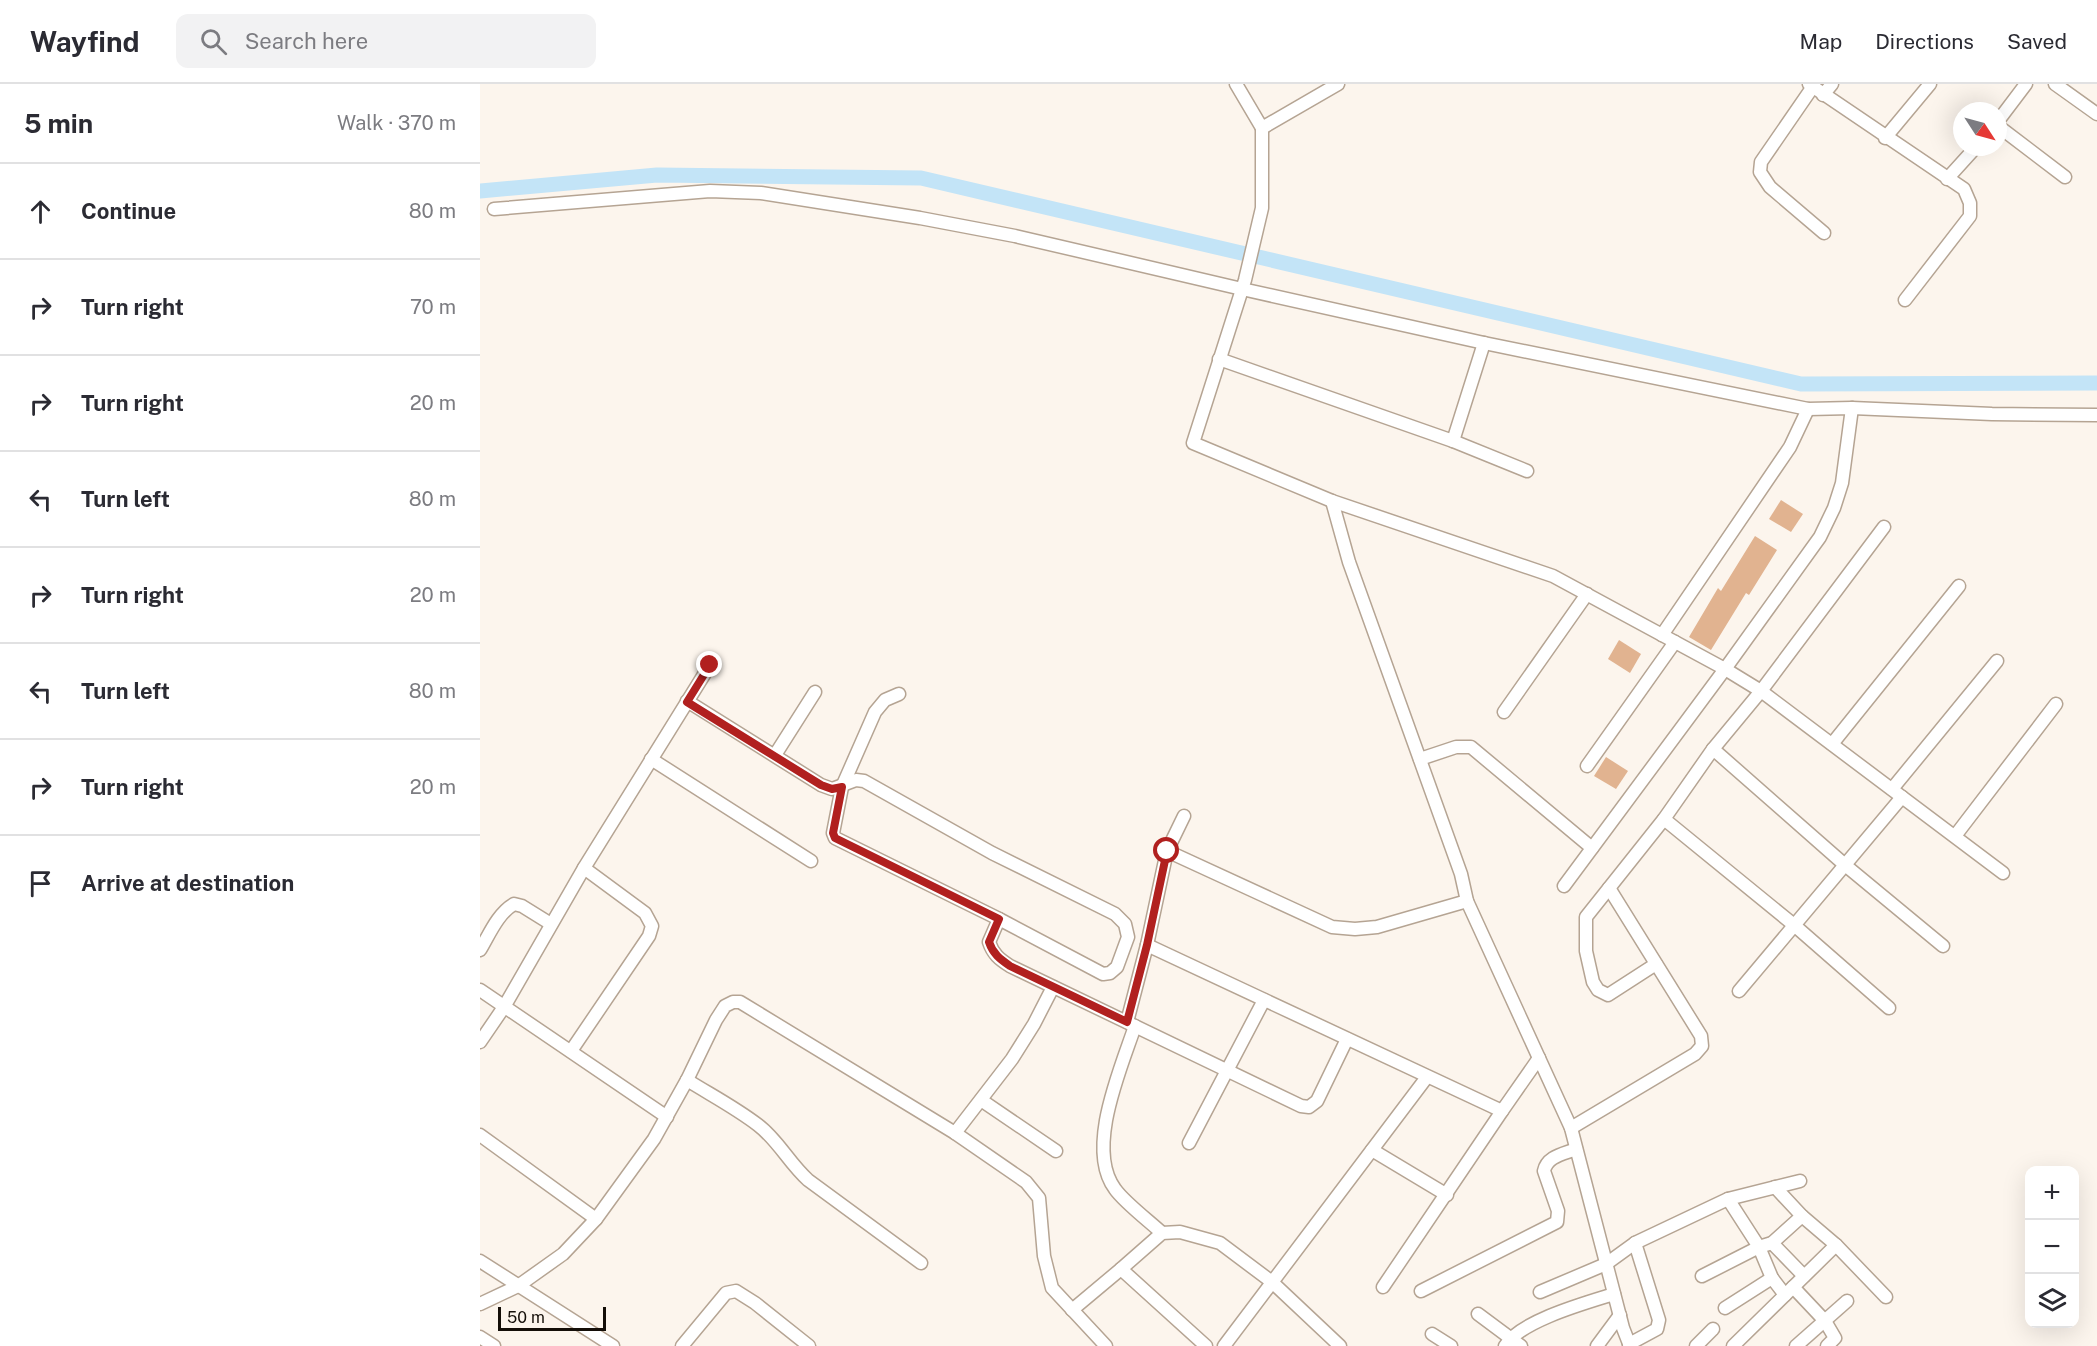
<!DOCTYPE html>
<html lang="en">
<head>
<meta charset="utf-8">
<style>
	:root { --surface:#fff; --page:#f2f2f3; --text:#2b2b33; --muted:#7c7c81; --line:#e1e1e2 }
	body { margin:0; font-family:"Public Sans",sans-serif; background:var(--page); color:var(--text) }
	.controls { position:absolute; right:18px; bottom:18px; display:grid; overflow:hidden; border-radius:12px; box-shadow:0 6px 24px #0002 }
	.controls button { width:54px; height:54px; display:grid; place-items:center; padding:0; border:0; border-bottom:2px solid var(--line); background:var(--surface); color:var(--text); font:30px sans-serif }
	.compass { position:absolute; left:1473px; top:18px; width:54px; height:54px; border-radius:50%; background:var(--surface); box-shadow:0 6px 24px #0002; rotate:126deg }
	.scale { position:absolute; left:18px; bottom:15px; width:108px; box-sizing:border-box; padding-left:6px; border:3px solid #140e08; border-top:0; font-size:16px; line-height:21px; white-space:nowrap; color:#140e08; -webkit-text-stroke:4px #fcf5ed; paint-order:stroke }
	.stop { position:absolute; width:18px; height:18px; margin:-14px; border:4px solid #b1201f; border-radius:50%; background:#fff }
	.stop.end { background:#b1201f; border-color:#fff; box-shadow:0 2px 6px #0008 }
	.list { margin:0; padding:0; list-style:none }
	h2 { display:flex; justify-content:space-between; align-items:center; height:78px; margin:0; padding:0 24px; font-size:26px }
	h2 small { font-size:20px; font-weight:400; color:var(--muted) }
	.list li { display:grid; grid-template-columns:39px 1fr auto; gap:18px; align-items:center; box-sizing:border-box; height:96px; padding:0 24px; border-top:2px solid var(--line) }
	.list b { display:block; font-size:22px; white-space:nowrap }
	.list em { font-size:20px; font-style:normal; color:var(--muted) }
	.icon { flex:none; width:33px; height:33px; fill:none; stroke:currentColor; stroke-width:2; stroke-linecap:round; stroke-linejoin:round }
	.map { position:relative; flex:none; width:1617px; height:1262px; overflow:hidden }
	header { display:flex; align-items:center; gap:36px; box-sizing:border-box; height:84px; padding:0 30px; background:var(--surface); border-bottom:2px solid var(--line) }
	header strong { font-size:28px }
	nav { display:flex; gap:33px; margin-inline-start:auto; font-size:21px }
	.search { width:420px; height:54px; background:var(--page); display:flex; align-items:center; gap:15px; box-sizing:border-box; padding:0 21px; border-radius:12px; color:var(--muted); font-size:22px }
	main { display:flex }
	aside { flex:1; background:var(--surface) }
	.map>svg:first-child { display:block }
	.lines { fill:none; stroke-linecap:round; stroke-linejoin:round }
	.canal { stroke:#c3e4f7; stroke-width:15 }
	.building { fill:#e1b390 }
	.street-casing { stroke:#b5a493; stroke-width:15 }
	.street { stroke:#fff; stroke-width:12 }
	.route { stroke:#b1201f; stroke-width:8 }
</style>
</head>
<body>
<header>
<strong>Wayfind</strong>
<div class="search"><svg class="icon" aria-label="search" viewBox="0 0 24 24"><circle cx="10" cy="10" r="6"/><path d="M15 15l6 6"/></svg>Search here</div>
<nav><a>Map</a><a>Directions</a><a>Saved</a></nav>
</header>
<main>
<aside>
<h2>5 min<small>Walk · 370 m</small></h2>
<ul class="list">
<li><svg class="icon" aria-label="ahead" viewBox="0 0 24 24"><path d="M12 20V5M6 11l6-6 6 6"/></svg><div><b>Continue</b></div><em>80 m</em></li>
<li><svg class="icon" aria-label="right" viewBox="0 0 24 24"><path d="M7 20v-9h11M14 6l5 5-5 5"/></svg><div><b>Turn right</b></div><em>70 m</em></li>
<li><svg class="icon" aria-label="right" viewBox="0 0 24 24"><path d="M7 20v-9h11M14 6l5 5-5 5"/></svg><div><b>Turn right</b></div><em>20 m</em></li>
<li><svg class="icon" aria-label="left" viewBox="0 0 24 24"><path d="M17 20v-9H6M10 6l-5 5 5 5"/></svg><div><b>Turn left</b></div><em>80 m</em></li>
<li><svg class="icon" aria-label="right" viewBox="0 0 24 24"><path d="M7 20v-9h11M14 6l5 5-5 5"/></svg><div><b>Turn right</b></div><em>20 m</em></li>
<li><svg class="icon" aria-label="left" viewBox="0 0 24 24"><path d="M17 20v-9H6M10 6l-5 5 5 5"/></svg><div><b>Turn left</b></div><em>80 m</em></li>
<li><svg class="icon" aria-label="right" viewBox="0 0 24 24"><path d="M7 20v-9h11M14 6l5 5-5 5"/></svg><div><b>Turn right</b></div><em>20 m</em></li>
<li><svg class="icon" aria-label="arrive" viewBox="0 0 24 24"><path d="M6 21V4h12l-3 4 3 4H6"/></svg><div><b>Arrive at destination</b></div></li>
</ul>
</aside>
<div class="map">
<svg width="1617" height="1262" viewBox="0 0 1617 1262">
	<rect width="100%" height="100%" fill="#fcf5ed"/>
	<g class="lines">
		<!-- canal -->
		<polyline class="canal" points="0,107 177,91 441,94 1321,300 1617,299"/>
	</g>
	<!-- building -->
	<g class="building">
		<polygon points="1301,416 1323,430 1311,448 1289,435"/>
		<polygon points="1275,452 1297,466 1269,511 1266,509 1231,566 1209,553 1238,504 1241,507"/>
		<polygon points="1139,556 1161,570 1150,589 1128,575"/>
		<polygon points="1126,673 1148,687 1136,705 1114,692"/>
	</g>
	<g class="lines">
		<defs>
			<g id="street">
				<polyline points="756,0 782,44 858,0"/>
				<polyline points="1329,0 1484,105 1490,119 1490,132 1425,216"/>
				<polyline points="1575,0 1617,30"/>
				<polyline points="1332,4 1281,78 1280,88 1290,103 1344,149"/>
				<polyline points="1343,11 1352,0"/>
				<polyline points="1518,37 1546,0"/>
				<polyline points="1518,42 1585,93"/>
				<polyline points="782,44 782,124 765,196 713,359 852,417 1073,492 1245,585 1281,607 1523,789"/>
				<polyline points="1405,54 1450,0"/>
				<polyline points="1467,95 1496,63"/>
				<polyline points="14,125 230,107 281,109 440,134 535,152 762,205 1004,259 1328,325 1372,324 1512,330 1617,331"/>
				<polyline points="739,275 973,357 1047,387"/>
				<polyline points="973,357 1004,259"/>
				<polyline points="852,417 869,478 981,790 987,817 1091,1044 1143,1244 1150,1262"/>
				<polyline points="1182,551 1310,363 1328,325"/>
				<path d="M419,610l-14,6 -10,12 -33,75 -9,46 2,5 164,81 -10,23c4,12 10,17 21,24l291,140 8,1 8,-6 30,-62"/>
				<polyline points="207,617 341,701 352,705 376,696 384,697 512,769 635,830 645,840 648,853 637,883 630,889 623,890 519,835"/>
				<polyline points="1024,628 1107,510"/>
				<polyline points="1352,660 1479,502"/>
				<polyline points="1233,665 1365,781 1463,862"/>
				<polyline points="295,671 335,608"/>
				<polyline points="171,675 331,777"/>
				<polyline points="940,675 976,663 991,663 1112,764"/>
				<polyline points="1107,682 1195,558"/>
				<polyline points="1412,705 1517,577"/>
				<polyline points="1184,735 1314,841 1409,924"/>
				<polyline points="1475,752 1576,620"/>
				<polyline points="687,767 852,843 875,845 897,843 987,817"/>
				<polyline points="1084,802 1245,585 1340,453 1354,424 1362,399 1372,324"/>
				<polyline points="667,861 1022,1027 1059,974"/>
				<path d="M0,866c9,-15 18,-37 34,-46l8,2 29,18"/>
				<polyline points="1176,880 1128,911 1118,906 1113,898 1106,867 1106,833 1184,735 1233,665 1281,607 1404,443"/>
				<polyline points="0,906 187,1033"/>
				<polyline points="1259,907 1422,713"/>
				<polyline points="647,938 667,861 687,767 704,732"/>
				<path d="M655,942c-14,42 -50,123 -20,163 9,13 34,32 47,44"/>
				<polyline points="0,958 24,923 104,784 230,581"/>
				<polyline points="91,967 169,852 172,842 165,829 104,784"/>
				<path d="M207,996c24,15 49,28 71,45 20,15 31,38 50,55l113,83"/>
				<polyline points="501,1016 576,1067"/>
				<polyline points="1091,1044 1215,970 1222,962 1221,952 1129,804"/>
				<polyline points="475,1049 532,975 554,940 573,903"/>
				<polyline points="0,1051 116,1135"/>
				<polyline points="709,1059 784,916"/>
				<polyline points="892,1066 967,1111"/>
				<polyline points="1295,1103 1322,1132 1356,1161 1406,1213"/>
				<polyline points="1248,1115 1279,1163 1292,1194 1305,1211"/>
				<polyline points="1292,1159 1324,1192"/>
				<polyline points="0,1177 133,1262"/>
				<polyline points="1222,1192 1279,1163 1292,1159 1322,1132"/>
				<polyline points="903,1203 1022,1027"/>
				<polyline points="1313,1203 1345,1237 1355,1254 1347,1262"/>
				<path d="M941,1207l136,-69 1,-11 -14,-40c3,-15 20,-17 32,-22"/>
				<polyline points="1060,1208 1126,1180 1155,1159 1248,1115 1320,1097"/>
				<polyline points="0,1220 38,1202 83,1170 116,1135 174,1055 207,996 236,936 245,922 253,918 260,918 475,1049 546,1098 559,1114 564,1172 572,1204 626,1262"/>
				<polyline points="1245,1224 1292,1194"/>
				<polyline points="592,1226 641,1185"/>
				<polyline points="998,1230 1041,1262"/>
				<polyline points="952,1250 971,1262"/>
				<polyline points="0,1253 14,1262"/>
				<polyline points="1149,1260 1177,1245 1179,1236 1155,1159"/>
				<polyline points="202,1262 246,1209 256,1207 275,1219 329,1262"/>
				<polyline points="726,1262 641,1185 682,1149 700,1148 740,1159 792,1198 860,1262"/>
				<polyline points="744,1262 947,993"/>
				<path d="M1025,1262c15,-25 80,-43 109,-52"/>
				<polyline points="1117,1262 1140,1231"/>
				<polyline points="1216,1262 1233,1245"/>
				<polyline points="1253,1262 1356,1161"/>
				<polyline points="1316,1262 1367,1217"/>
			</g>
		</defs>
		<!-- street casing -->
		<use href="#street" class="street-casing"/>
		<!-- street -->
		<use href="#street" class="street"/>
	</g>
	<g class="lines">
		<!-- route -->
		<path class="route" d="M230,581l-23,37 134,83 11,4 10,-2 -9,46 2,5 164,81 -10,23c4,12 11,17 21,24l117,56 20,-77 20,-94"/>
	</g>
</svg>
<div class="controls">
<button>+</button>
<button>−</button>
<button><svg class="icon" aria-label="layers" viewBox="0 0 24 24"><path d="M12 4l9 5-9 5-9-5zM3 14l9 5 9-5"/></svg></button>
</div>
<svg class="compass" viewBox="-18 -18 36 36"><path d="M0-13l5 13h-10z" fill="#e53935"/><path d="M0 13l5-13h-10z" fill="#7c7c81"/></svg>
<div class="scale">50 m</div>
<div class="stop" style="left:687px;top:767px"></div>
<div class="stop end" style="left:230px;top:581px"></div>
</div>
</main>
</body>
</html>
